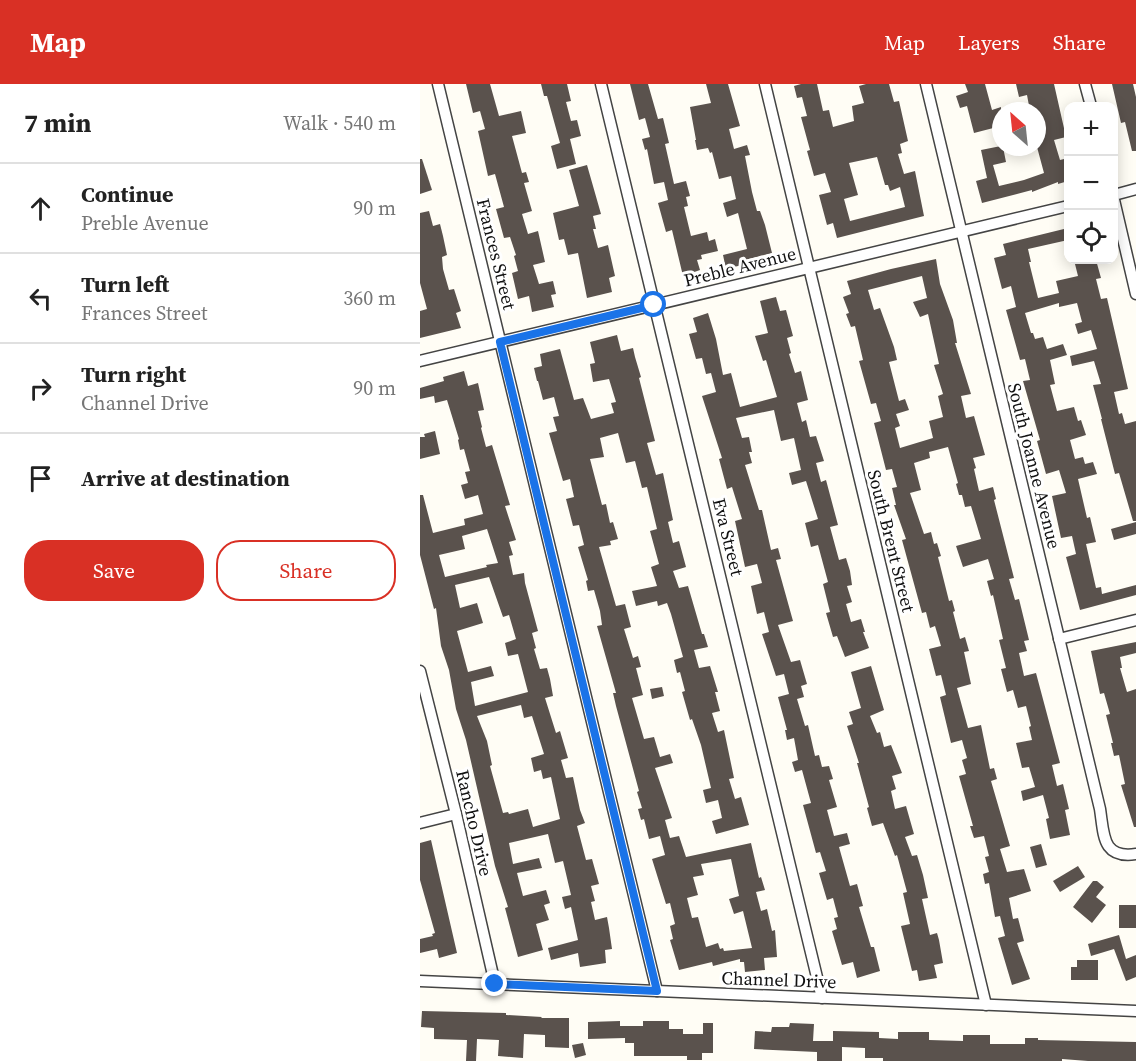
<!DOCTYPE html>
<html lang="en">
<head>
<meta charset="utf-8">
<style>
	:root { --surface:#fff; --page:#f2f2f2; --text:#222; --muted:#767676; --line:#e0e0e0; --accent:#d93025 }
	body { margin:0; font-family:"Source Serif 4",serif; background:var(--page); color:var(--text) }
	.controls { position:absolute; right:18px; top:18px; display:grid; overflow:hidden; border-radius:12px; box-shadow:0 3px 15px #0003 }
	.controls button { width:54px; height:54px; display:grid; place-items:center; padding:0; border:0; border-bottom:2px solid var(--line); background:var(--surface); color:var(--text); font:30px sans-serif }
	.compass { position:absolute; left:572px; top:18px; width:54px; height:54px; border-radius:50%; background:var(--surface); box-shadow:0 3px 15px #0003; rotate:333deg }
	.stop { position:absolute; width:18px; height:18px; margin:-14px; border:4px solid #1a73e8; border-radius:50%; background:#fff }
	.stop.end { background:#1a73e8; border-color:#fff; box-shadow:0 2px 6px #0008 }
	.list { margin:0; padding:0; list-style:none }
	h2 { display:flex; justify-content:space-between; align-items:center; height:78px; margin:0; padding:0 24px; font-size:26px }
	h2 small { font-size:20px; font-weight:400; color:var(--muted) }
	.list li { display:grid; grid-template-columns:39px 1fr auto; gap:18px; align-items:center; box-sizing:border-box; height:90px; padding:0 24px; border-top:2px solid var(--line) }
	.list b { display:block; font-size:22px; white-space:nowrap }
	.list p { margin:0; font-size:20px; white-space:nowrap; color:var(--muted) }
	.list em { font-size:20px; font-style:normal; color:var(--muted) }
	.actions { display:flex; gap:12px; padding:18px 24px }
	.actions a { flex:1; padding:14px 0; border:2px solid var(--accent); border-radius:24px; text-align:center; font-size:21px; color:var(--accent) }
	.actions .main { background:var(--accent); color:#fff }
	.icon { flex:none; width:33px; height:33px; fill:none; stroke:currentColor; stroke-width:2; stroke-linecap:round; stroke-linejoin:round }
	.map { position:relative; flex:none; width:716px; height:977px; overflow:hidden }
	header { display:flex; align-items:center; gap:36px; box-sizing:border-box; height:84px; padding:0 30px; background:var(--accent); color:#fff }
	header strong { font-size:28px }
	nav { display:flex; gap:33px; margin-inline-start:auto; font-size:21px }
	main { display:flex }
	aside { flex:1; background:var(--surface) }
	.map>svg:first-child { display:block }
	.building { fill:#5a524d; fill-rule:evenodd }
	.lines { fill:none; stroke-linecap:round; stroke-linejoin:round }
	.minor-casing { stroke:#444; stroke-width:13 }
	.minor { stroke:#fff; stroke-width:10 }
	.route { stroke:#1a73e8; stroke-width:8 }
	.labels { text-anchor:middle; stroke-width:6; stroke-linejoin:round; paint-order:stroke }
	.street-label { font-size:18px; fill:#111; stroke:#fff }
</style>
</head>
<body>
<header>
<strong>Map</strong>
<nav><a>Map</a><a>Layers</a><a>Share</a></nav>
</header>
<main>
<aside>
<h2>7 min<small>Walk · 540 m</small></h2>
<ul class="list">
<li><svg class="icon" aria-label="ahead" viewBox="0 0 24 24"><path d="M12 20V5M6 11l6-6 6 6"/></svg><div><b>Continue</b><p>Preble Avenue</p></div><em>90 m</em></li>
<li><svg class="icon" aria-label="left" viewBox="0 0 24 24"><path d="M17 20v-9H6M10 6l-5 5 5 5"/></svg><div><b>Turn left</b><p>Frances Street</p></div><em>360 m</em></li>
<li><svg class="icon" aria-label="right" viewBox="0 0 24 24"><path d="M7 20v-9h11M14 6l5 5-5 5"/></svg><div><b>Turn right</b><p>Channel Drive</p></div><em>90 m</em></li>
<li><svg class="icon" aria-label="arrive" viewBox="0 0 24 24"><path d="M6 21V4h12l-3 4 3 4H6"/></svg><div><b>Arrive at destination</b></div></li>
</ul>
<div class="actions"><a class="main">Save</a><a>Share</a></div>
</aside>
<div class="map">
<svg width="716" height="977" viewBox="0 0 716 977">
	<rect width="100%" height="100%" fill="#fffdf5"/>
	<!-- building -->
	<g class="building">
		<polygon points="46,0 70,0 79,32 101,27 106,49 92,52 102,89 106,88 109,98 104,99 112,127 102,130 108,150 118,147 125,178 113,181 119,200 133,197 136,210 131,211 134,223 112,228 109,212 98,215 92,189 98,187 94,172 96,171 90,153 84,154 76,125 84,123 75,90 68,92 58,47 65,45 60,27 53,29"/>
		<polygon points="121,0 147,0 151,17 146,18 151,37 157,36 161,52 150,55 156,80 137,85 131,62 140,59 127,12 124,12"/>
		<polygon points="210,0 228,0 238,35 243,34 249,59 245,60 254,100 266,97 270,112 266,113 268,122 264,123 271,152 287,148 289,157 295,155 298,167 281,171 282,175 277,176 280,186 263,192 252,146 246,148 238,119 248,116 244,98 234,100 227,65 225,66 222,55 230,53 225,34 219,36"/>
		<polygon points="286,0 308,0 320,42 309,45 314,65 327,61 330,71 325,72 332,108 337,127 340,127 345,141 352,169 321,177 322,181 306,185 303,171 327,165 318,129 307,133 303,119 316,115 311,92 299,95 292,68 290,69 288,64 277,66 275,56 276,56 270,23 291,19"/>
		<path d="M381,0h16l6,27 6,-1 4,17 21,-6 -2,-15 12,-3 -5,-17 7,-2h23l5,18 5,-1 9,40 -8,3 2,9 -4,1 6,20 11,-3 9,45 -87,22 -4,-15 -6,2 -8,-30 12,-3 -6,-19 -11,3 -7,-25 3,-1 -9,-33 6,-1 -5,-19 -5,1 -3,-12zM457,73l8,28h3l2,6 10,-4 5,20 -55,14 -6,-22 14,-4 -9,-32z"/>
		<polygon points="545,0 565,0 572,26 581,23 581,42 554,49 547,22 540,24 536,12 548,8"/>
		<polygon points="596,0 634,0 646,53 634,56 640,76 648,74 648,97 638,100 638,98 612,108 612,106 562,119 556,97 567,94 561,66 581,62 583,63 586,78 573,81 579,102 604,96 624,89 617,63 617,27 610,27 607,11 599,13"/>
		<polygon points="692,0 713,0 716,13 716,67 712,67 705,38 701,39"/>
		<polygon points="0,75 2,75 12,106 0,110"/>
		<polygon points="167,81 181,130 173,132 176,145 173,145 178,164 188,161 195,192 189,194 192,208 167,214 158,169 148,171 144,155 139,156 133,129 159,122 149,86"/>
		<polygon points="9,127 13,142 20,140 23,152 27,171 22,173 23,185 29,206 34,205 41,227 36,229 41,244 0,254 0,227 7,225 0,199 0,129"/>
		<polygon points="648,144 648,156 608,165 611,178 609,178 618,214 639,209 636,197 658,192 654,176 676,176 681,194 676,195 681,215 687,214 708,305 694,308 699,330 702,329 705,340 716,337 716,437 713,437 699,389 695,390 681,335 682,335 673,301 681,300 674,277 652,282 650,272 677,265 671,246 658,250 655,240 662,238 657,219 639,223 639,219 605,229 611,249 613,249 615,255 623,253 627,265 643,260 647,271 630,276 635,300 630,301 637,327 654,323 658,337 661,336 666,351 650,356 655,375 663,373 665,380 673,378 677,390 658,395 667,434 670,433 676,458 666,460 676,504 681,503 682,510 716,501 716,511 660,526 646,473 656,470 652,452 641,454 632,412 646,409 639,386 626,390 617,357 620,356 603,297 610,296 605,275 600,276 586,226 596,223 591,202 582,205 574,174 586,171 583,160"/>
		<path d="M516,175l4,25 13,36 4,23h-2l16,51 -10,2 5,22 8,-2 11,39 -12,3 3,10 -2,1 5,22 14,-4 3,12 -2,1 20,78 -5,1 6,21 4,-1 10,41 -5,1 3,10 -8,2 5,23 12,-3 24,90 -8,2 5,21 6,-2 6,25 -4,1 5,25 -20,4 -4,-20 3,-1 -6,-23 -20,6 -2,-10 14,-4 -6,-20 -7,1 -6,-25 16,-3 -3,-13 2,-1 -5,-20 -8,2 -5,-18 -6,2 -6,-23 5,-1 -7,-28 4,-1 -10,-44 -2,1 -4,-15 7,-2 -6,-20 -25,8 -7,-21 25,-7 -10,-33 -6,1 -3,-12h-3l-3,-11 2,-1 -10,-36 -19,5 1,6 -16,5 7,27 -11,3 14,41 7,-2 3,12 3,-1 4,13 -3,1 11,44 3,-1 3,11 -2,1 7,27 5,-2 4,14 -5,1 7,32 -14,4 11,40 13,-3 9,44 4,-1 3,11 -6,2 19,65 -10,3 7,23 17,-3 7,22 -22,7 4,21 5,-1 6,23 -7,2 13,36 -18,6 -14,-47 7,-2 -5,-20 -5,1 -6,-34 -4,1 -2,-10 6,-2 -4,-15 4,-1 -5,-20 -10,2 -4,-12h3l-14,-50 7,-2 -4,-14 5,-2 -5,-18 -11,3 -11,-46 6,-2 -5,-20 -5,1 -7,-27 12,-3 -6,-20 -5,2 -4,-16 -4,1 -20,-73 4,-1 -12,-34h2l-4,-17 5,-1 -5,-18 -6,1 -12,-47 7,-2 -5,-18 -5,1 -12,-43 4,-1 -8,-34 -4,1 -5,-13 3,-1 -6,-16 8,-3 -4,-13 44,-12zM502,192l5,22 -14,4 7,15 8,-3 11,50 -5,1 9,29 -5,2 5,21 -14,4 4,17 -33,10 -5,-20 5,-2 -4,-12 13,-4 -4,-11 -6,2 -10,-39 8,-2 -3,-13 -14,-39 -6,2 -6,-20z"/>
		<polygon points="356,213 360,227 366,226 373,252 367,254 371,269 369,270 375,289 381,287 388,316 377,319 382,338 386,336 390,353 396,352 404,377 396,379 401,398 406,396 418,441 410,443 419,476 426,474 430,487 432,501 427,502 432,518 426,520 431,538 441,535 445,548 443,548 449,564 425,573 417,552 413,553 406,529 410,528 403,500 408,498 398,461 391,463 385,439 398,435 386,397 372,401 369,389 381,386 374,354 361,357 354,326 316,334 322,354 329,353 332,368 329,368 332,379 325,381 339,426 342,426 351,466 358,464 361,475 356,476 373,537 358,541 371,578 380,576 387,600 381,602 384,613 377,615 385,642 388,641 395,672 399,671 402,683 409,682 413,695 409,696 417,723 407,726 414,752 427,749 430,760 419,763 430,802 437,800 443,822 439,823 451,863 454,863 460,887 437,894 433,878 422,881 412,847 417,845 414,834 418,833 413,814 407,816 399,789 406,787 400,768 396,769 383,721 391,719 382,686 375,688 372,678 378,676 374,654 367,656 365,646 367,646 358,613 369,610 364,590 356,592 342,550 349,548 344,528 337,530 331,502 342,499 337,480 325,483 315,437 322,435 312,403 307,405 299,375 302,374 282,312 296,308 291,289 286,290 282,274 276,275 269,250 277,248 273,234 288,229 296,255 303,291 311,289 320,323 357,313 346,276 343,277 335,252 348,249 340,217"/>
		<path d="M197,251l4,16 12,-3 2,9 6,20 -2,1 16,63 -8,2 9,32 7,-2 10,47 -5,2 5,21 6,-2 7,26 -13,4 6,17 9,-2 14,48h2l4,13 -14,3 5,18 11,-2 8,26h-3l5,19 -8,2 6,19 6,-2 10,48 -5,1 6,20 6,-2 8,28 -33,9 -4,-13 10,-3 -4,-18 -12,3 -3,-13 8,-2 -10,-43 -9,-26 -2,1 -8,-28 3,-1 -5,-19 -3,1 -3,-13 9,-3 -12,-43 -4,-11 -9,3 -1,-5 -21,5 -4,-15 25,-5 -6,-19 8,-3 -9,-33 7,-2 -10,-42 -5,1 -7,-27 -9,2 -8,-30 -18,5 4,19 -14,2 12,46 4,-1 4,19 3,-1 5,17 -8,2 1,4 -12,2 17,59 9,-2 6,23 -7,2 9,29 5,-2 3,11 -5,1 7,27 -11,3 12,41 10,-2 6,20 10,-3 3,9 -18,5 17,50 -7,2 5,18 9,-2 7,21 65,-14 8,35 2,-1 4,13 -9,2 5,19 6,-2 5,22 3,-1 2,27 -13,1 1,12 -20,2 -1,-10h-4v-3l-27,7 -1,-4 -33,8 -9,-30 3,-1 -3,-13 5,-2 -5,-21 -4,1 -14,-45 13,-4 -5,-19 -11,3 -5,-20 -3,1 -3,-11 4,-1 -5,-16 2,-1 -23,-85 -3,-13h3l-19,-67 5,-1 -2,-14 -6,-21 -6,1 -2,-10 2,-1 -10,-33 6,-2 -5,-20 -6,1 -7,-27 8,-2 -4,-18 -7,2 -14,-48 8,-2 -4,-14 6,-1 -5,-19 -11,3 -5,-19h-1l-3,-13 8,-2 -2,-12 20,-5 14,51 9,-2 8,21 23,-6 -3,-10 5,-1 -7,-23 -16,3 -3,-18 5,-1 -5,-21zM311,775l8,37 -10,3 5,15 9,-3 9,37 -28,3 -1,-3 -3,1 -2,-6 -12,4 -8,-30 -6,1 -5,-20 11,-3 -5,-18 11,-2 -3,-11z"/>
		<path d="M44,287l4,15 10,-3 6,27 -6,1 4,16 -1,1 5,19 6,-2 18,60 -5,1 11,34 -7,2 4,13 -4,1 4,19 11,-2 1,10 13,48 -6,2 4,15 -2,1 6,20 7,-1 3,11 3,17 -8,2 11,35 4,-2 8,27 -7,2 5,18 7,-1 7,33 5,13 -8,3 9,34 6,-1 7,25 -8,2 4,15 -4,1 4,18 12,-3 2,11 3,21 -7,1 1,13 -26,4 -2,-14 -27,7 -3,-12 30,-8 -7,-33 -6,2 -3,-12 9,-2 -8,-34 -8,2 -7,-29 -39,9 4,21 26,-6 3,10 -25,5 6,23 23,-6 4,13 -6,2 5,15 -13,4 7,26 -25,7 -13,-49 3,-1 -13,-41 -29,-126 -10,-31 -7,-39 -8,-24 -5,-38 -2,1 -14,-54v-60h3l10,38 32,-8 -1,-6 19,-5 -5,-19 -13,4 -4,-14 7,-2 -3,-11 5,-1 -6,-22 -4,1 -2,-10 1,-1 -12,-39 -12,3 -1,-7 -14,3v-11l24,-7 -1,-4zM67,445l11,34 -12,2 1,2 -42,10 -6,-22 26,-6 -3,-13zM69,493l14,40 6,-2 7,24 -11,4 3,13 10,-2 10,38 -53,14 -4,-24 23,-6 -3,-10 -23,6 -11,-41 26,-8 -6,-20 -17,5 -5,-23zM101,621l3,13 8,-2 12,38 -13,4 3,14 7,-2 2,9 8,-2 9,42 -27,8 -5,-18 -19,5 -1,-2 -5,1 -13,-47 2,-1 -5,-24 -10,-25z"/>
		<polygon points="15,347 20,370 0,375 0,353 5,353 4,350"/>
		<polygon points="716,438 716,450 694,456 691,445"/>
		<polygon points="716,558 716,569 700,573 702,584 700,584 707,608 716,605 716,743 714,743 701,701 705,700 699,671 694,672 691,659 693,659 686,631 690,630 684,609 680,610 671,567"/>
		<polygon points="451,582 464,626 450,632 457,649 460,648 464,663 471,661 482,689 472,692 476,705 471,707 475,725 486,722 494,750 485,753 492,772 497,771 503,791 508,814 502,815 510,851 517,849 519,856 523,879 514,881 517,894 499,897 497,886 492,887 481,842 490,840 483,809 487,808 477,771 475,772 463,739 452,742 447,724 449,723 437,679 439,679 427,642 433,640 429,628 441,624 431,588"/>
		<polygon points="242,603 244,612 232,615 230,605"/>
		<polygon points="11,756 37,869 19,874 17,865 0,869 0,855 13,852 12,850 15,849 0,796 0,759"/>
		<polygon points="621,760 627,781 616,784 610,763"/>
		<polygon points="658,782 665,793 640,808 633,797"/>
		<polygon points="673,797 677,797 684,803 676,813 686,821 672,839 653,823"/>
		<rect x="699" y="821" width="17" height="23"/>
		<polygon points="699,851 706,875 716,871 716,893 706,897 694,865 671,872 668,860"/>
		<polygon points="657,876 678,876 678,896 651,896 651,883 657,883"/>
		<polygon points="2,927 86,929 86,931 122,933 121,934 149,934 149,964 125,963 125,951 104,950 103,974 78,972 79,956 57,955 56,977 46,977 47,956 14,955 14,944 1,943"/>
		<polygon points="200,937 200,942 223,942 223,937 249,937 249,945 263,945 263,950 283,950 283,939 293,939 293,969 282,969 282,976 267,976 267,972 214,972 214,959 205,959 205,954 168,955 168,938"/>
		<polygon points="370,939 394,940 393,957 413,957 413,947 459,948 459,954 478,955 478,948 509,948 509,956 543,957 543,951 570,951 570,960 605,960 605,954 618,954 618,956 716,958 716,977 668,977 642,975 642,977 463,977 463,974 445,974 445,964 422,963 422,977 397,977 397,968 334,965 335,947 351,948 352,943 369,943"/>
		<polygon points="163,959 166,971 155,974 152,961"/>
	</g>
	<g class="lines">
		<defs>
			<g id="minor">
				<polyline points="18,0 237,907"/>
				<polyline points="181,0 402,914"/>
				<polyline points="345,0 566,921"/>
				<path d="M506,0l174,725c4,26 2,50 36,45"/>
				<polyline points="665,0 671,22"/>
				<polyline points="694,111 716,105"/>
				<polyline points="694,116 716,210"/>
				<polyline points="0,277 648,122"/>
				<polyline points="639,555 716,536"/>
				<polyline points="0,587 36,730 75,900"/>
				<polyline points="0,739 36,730"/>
				<polyline points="0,897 716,927"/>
			</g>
		</defs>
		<!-- minor casing -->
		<use href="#minor" class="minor-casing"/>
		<!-- minor -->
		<use href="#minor" class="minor"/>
	</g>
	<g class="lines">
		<!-- route -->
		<polyline class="route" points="75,900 237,907 80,258 234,221"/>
	</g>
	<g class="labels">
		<!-- street labels -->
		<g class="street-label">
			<text transform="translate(76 170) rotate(76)" y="6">Frances Street</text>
			<text transform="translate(320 183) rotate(-14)" y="6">Preble Avenue</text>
			<text transform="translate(614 382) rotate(76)" y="6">South Joanne Avenue</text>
			<text transform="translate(308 453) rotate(76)" y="6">Eva Street</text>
			<text transform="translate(471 457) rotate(76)" y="6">South Brent Street</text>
			<text transform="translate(54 739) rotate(77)" y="6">Rancho Drive</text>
			<text transform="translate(359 896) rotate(2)" y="6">Channel Drive</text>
		</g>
	</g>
</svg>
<div class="controls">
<button>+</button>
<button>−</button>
<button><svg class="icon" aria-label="locate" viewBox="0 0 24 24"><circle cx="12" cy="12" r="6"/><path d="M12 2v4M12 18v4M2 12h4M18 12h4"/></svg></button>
</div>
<svg class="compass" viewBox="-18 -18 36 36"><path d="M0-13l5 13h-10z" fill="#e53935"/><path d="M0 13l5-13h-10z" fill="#767676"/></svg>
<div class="stop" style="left:234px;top:221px"></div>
<div class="stop end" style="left:75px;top:900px"></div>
</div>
</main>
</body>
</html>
